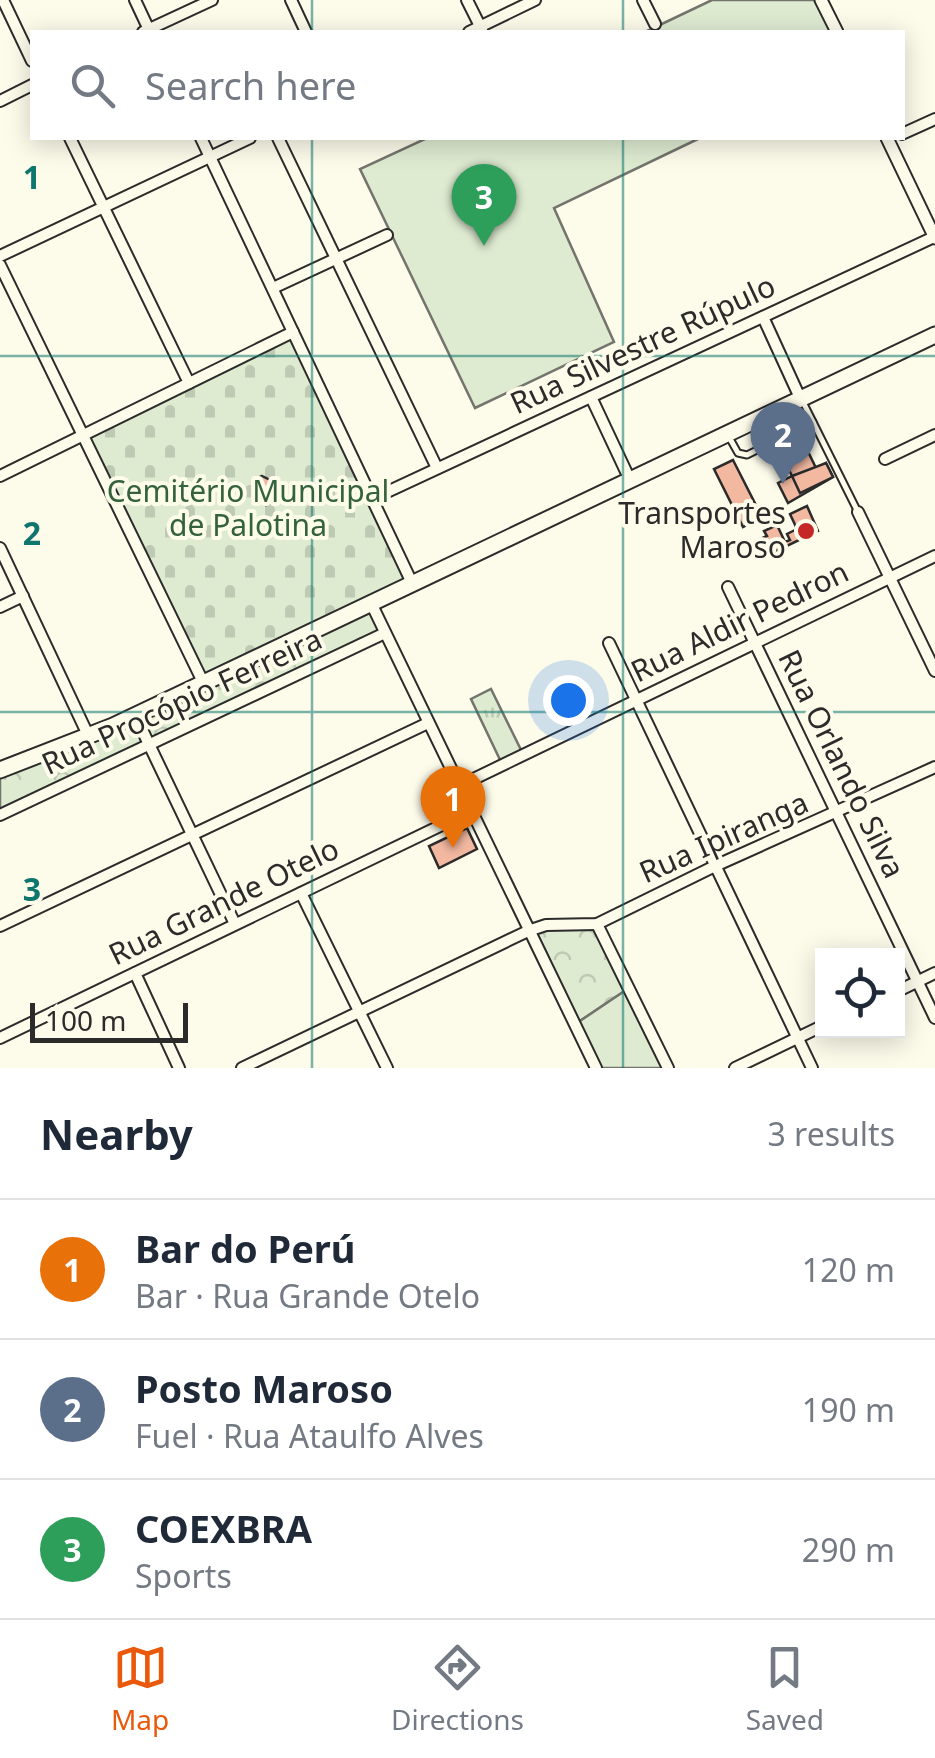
<!DOCTYPE html>
<html lang="en">
<head>
<meta charset="utf-8">
<style>
	:root { --surface:#fff; --page:#f6f6f7; --text:#1f2937; --muted:#747a83; --line:#e0e1e3; --accent:#ea580c }
	body { margin:0; font-family:"Noto Sans",sans-serif; background:var(--page); color:var(--text) }
	.controls { position:absolute; right:30px; bottom:30px; display:grid; overflow:hidden; border-radius:0px; box-shadow:0 5px 25px #0003 }
	.controls button { width:90px; height:90px; display:grid; place-items:center; padding:0; border:0; border-bottom:2px solid var(--line); background:var(--surface); color:var(--text); font:50px sans-serif }
	.scale { position:absolute; left:30px; bottom:25px; width:158px; box-sizing:border-box; padding-left:10px; border:5px solid #2b2b2b; border-top:0; font-size:28px; line-height:35px; white-space:nowrap; color:#2b2b2b; -webkit-text-stroke:8px #fdfbea; paint-order:stroke }
	.you { position:absolute; left:568px; top:700px; width:35px; height:35px; margin:-25px; border:8px solid #fff; border-radius:50%; background:#1a73e8; box-shadow:0 0 0 15px #1a73e833 }
	.badge { display:grid; place-items:center; width:65px; height:65px; border-radius:50%; background:var(--accent); color:#fff; font-size:32px; font-weight:700 }
	.pin { position:absolute; translate:-50% -82px; filter:drop-shadow(0 2px 5px #0008) }
	.pin::after { content:''; position:absolute; top:52px; width:35px; height:30px; background:inherit; clip-path:polygon(0 0,100% 0,50% 100%) }
	.list { margin:0; padding:0; list-style:none }
	h2 { display:flex; justify-content:space-between; align-items:center; height:130px; margin:0; padding:0 40px; font-size:42px }
	h2 small { font-size:32px; font-weight:400; color:var(--muted) }
	.list li { display:grid; grid-template-columns:65px 1fr auto; gap:30px; align-items:center; box-sizing:border-box; height:140px; padding:0 40px; border-top:2px solid var(--line) }
	.list b { display:block; font-size:38px; white-space:nowrap }
	.list p { margin:0; font-size:32px; white-space:nowrap; color:var(--muted) }
	.list em { font-size:32px; font-style:normal; color:var(--muted) }
	.icon { flex:none; width:55px; height:55px; fill:none; stroke:currentColor; stroke-width:2; stroke-linecap:round; stroke-linejoin:round }
	.map { position:relative; flex:none; width:935px; height:1068px; overflow:hidden }
	.search { position:absolute; background:var(--surface); box-shadow:0 5px 25px #0003; left:30px; right:30px; top:30px; height:110px; display:flex; align-items:center; gap:25px; box-sizing:border-box; padding:0 35px; border-radius:0px; color:var(--muted); font-size:38px }
	.sheet { height:550px; background:var(--surface) }
	nav { display:flex; justify-content:space-around; align-items:center; box-sizing:border-box; height:140px; border-top:2px solid var(--line); background:var(--surface); font-size:28px; color:var(--muted) }
	nav a { display:grid; justify-items:center; gap:5px }
	nav .on { color:var(--accent) }
	.map>svg:first-child { display:block }
	.grass { fill:url(#grass-tufts); stroke:#74746e; stroke-width:2.5 }
	.cemetery { fill:url(#cemetery-stones); stroke:#74746e; stroke-width:2.5 }
	.park { fill:url(#park-crowns); stroke:#74746e; stroke-width:2.5 }
	.garden { fill:#deebd1; stroke:#74746e; stroke-width:2.5 }
	.building { fill:#f2b8a0; stroke:#2b2b2b; stroke-width:2.5 }
	.lines { fill:none; stroke-linecap:round; stroke-linejoin:round }
	.service-casing { stroke:#2b2b2b; stroke-width:9 }
	.minor-casing { stroke:#2b2b2b; stroke-width:14 }
	.tertiary-casing { stroke:#2b2b2b; stroke-width:15 }
	.primary-casing { stroke:#2b2b2b; stroke-width:19 }
	.service { stroke:#fdfbea; stroke-width:5 }
	.minor { stroke:#fdfbea; stroke-width:10 }
	.tertiary { stroke:#fdfbea; stroke-width:11 }
	.primary { stroke:#fdfbea; stroke-width:15 }
	.grid { fill:none; stroke:#0f766e; stroke-width:2.5; stroke-opacity:0.55 }
	.poi-dot { fill:#c62828; stroke:#fdfbea; stroke-width:4 }
	.labels { text-anchor:middle; stroke-width:8; stroke-linejoin:round; paint-order:stroke }
	.street-label { font-size:30px; fill:#2b2b2b; stroke:#fdfbea }
	.park-label { font-size:30px; fill:#34623c; stroke:#fdfbea }
	.poi-label { font-size:30px; fill:#2b2b2b; stroke:#fdfbea; text-anchor:end }
	.grid-label { font-size:32px; text-anchor:middle; font-weight:bold; fill:#0f766e; stroke:#fdfbea; stroke-width:8; stroke-linejoin:round; paint-order:stroke }
</style>
</head>
<body>
<div class="map">
<svg width="935" height="1068" viewBox="0 0 935 1068">
	<defs>
		<pattern id="grass-tufts" width="24" height="20" patternUnits="userSpaceOnUse" patternTransform="scale(2.5)"><rect width="24" height="20" fill="#deebd1"/><path d="M3 7l-1-3M5 7V3M7 7l1-3M15 17l-1-3M17 17v-4M19 17l1-3" fill="none" stroke="#bfcab4"/></pattern>
		<pattern id="cemetery-stones" width="16" height="16" patternUnits="userSpaceOnUse" patternTransform="scale(2.5)"><rect width="16" height="16" fill="#deebd1"/><path d="M2 7V4a2 2 0 0 1 4 0v3zM10 15v-3a2 2 0 0 1 4 0v3z" fill="#bfcab4"/></pattern>
		<pattern id="park-crowns" width="20" height="18" patternUnits="userSpaceOnUse" patternTransform="scale(2.5)"><rect width="20" height="18" fill="#deebd1"/><path d="M2 6a3 3 0 1 1 6 0M12 15a3 3 0 1 1 6 0" fill="none" stroke="#bfcab4"/></pattern>
	</defs>
	<rect width="100%" height="100%" fill="#fdfbea"/>
	<!-- grass -->
	<polygon class="grass" points="491,689 523,754 502,764 471,699"/>
	<!-- cemetery -->
	<polygon class="cemetery" points="293,332 412,583 204,684 82,435"/>
	<!-- park -->
	<g class="park">
		<polygon points="371,603 385,633 0,815 0,770"/>
		<polygon points="597,924 629,988 574,1025 528,931"/>
	</g>
	<!-- garden -->
	<g class="garden">
		<polygon points="712,0 821,0 837,32 645,32"/>
		<polygon points="427,138 700,138 554,208 614,342 475,408 360,169"/>
		<polygon points="629,988 668,1068 596,1068 574,1025"/>
	</g>
	<!-- building -->
	<g class="building">
		<polygon points="799,433 816,468 826,463 833,477 788,503 778,483 792,476 776,444"/>
		<polygon points="733,460 762,517 743,527 714,469"/>
		<polygon points="826,463 833,477 800,493 792,476"/>
		<polygon points="262,476 270,480 277,492 275,501 266,505 254,480"/>
		<polygon points="807,506 818,531 768,555 760,539 767,536 764,531 777,525 785,542 790,540 787,534 797,529 790,514"/>
		<polygon points="467,828 477,849 439,868 429,846"/>
	</g>
	<g class="lines">
		<defs>
			<g id="service">
				<polyline points="803,402 858,512"/>
				<polyline points="729,437 738,453 747,455 813,422"/>
			</g>
			<g id="minor">
				<polyline points="3,0 32,61"/>
				<polyline points="135,0 150,32"/>
				<polyline points="291,0 306,32"/>
				<polyline points="467,0 482,30"/>
				<polyline points="643,0 655,24"/>
				<polyline points="143,32 212,0"/>
				<polyline points="469,32 535,0"/>
				<polyline points="0,101 32,85"/>
				<polyline points="902,134 935,119"/>
				<polyline points="70,138 189,383"/>
				<polyline points="201,138 412,583"/>
				<polyline points="278,138 437,468"/>
				<polyline points="0,256 250,138"/>
				<polyline points="0,265 204,684"/>
				<polyline points="273,288 387,235"/>
				<polyline points="763,317 801,400"/>
				<polyline points="591,397 630,480"/>
				<polyline points="885,459 935,435"/>
				<polyline points="0,476 293,332"/>
				<polyline points="372,499 934,237"/>
				<polyline points="858,512 935,671"/>
				<polyline points="0,548 88,735"/>
				<polyline points="728,587 935,1018"/>
				<polyline points="371,603 596,1068"/>
				<polyline points="0,607 23,596"/>
				<polyline points="609,643 812,1068"/>
				<polyline points="135,715 235,924"/>
				<polyline points="459,786 935,556"/>
				<polyline points="0,815 385,633"/>
				<polyline points="301,893 387,1068"/>
				<polyline points="597,924 668,1068"/>
				<polyline points="0,926 428,723"/>
				<polyline points="135,973 179,1068"/>
				<polyline points="898,991 935,973"/>
				<polyline points="0,1038 471,811"/>
				<polyline points="242,1068 528,931 546,925 597,924 715,866 935,767"/>
				<polyline points="735,1068 822,1026"/>
			</g>
			<g id="tertiary">
				<polyline points="821,0 837,32"/>
				<polyline points="887,138 935,238"/>
			</g>
			<polyline id="primary" points="0,770 113,726 935,335"/>
		</defs>
		<!-- service casing -->
		<use href="#service" class="service-casing"/>
		<!-- minor casing -->
		<use href="#minor" class="minor-casing"/>
		<!-- tertiary casing -->
		<use href="#tertiary" class="tertiary-casing"/>
		<!-- primary casing -->
		<use href="#primary" class="primary-casing"/>
		<!-- service -->
		<use href="#service" class="service"/>
		<!-- minor -->
		<use href="#minor" class="minor"/>
		<!-- tertiary -->
		<use href="#tertiary" class="tertiary"/>
		<!-- primary -->
		<use href="#primary" class="primary"/>
	</g>
	<!-- grid -->
	<path class="grid" d="M312,0v32M623,0v32M312,138v930M623,138v930M0,356h935M0,712h935"/>
	<!-- markers -->
	<circle class="poi-dot" cx="806" cy="531" r="10"/>
	<g class="labels">
		<!-- street labels -->
		<g class="street-label">
			<text transform="translate(643 345) rotate(-25)" y="10">Rua Silvestre Rúpulo</text>
			<text transform="translate(740 622) rotate(-26)" y="10">Rua Aldir Pedron</text>
			<text transform="translate(182 702) rotate(-25)" y="10">Rua Procópio Ferreira</text>
			<text transform="translate(841 764) rotate(64)" y="10">Rua Orlando Silva</text>
			<text transform="translate(724 838) rotate(-24)" y="10">Rua Ipiranga</text>
			<text transform="translate(224 902) rotate(-26)" y="10">Rua Grande Otelo</text>
		</g>
		<!-- park labels -->
		<g class="park-label">
			<text x="248" y="502">Cemitério Municipal<tspan x="248" dy="34">de Palotina</tspan></text>
		</g>
		<!-- poi labels -->
		<g class="poi-label">
			<text x="786" y="524">Transportes<tspan x="786" dy="34">Maroso</tspan></text>
		</g>
	</g>
	<g class="grid-label">
		<text x="32" y="189">1</text>
		<text x="32" y="545">2</text>
		<text x="32" y="901">3</text>
	</g>
</svg>
<div class="controls">
<button><svg class="icon" aria-label="locate" viewBox="0 0 24 24"><circle cx="12" cy="12" r="6"/><path d="M12 2v4M12 18v4M2 12h4M18 12h4"/></svg></button>
</div>
<div class="scale">100 m</div>
<div class="you"></div>
<div class="pin badge" style="left:453px;top:848px;background:#e8710a">1</div>
<div class="pin badge" style="left:783px;top:484px;background:#5c6f8a">2</div>
<div class="pin badge" style="left:484px;top:246px;background:#2e9e5b">3</div>
<div class="search"><svg class="icon" aria-label="search" viewBox="0 0 24 24"><circle cx="10" cy="10" r="6"/><path d="M15 15l6 6"/></svg>Search here</div>
</div>
<section class="sheet">
<h2>Nearby<small>3 results</small></h2>
<ul class="list">
<li><span class="badge" style="background:#e8710a">1</span><div><b>Bar do Perú</b><p>Bar · Rua Grande Otelo</p></div><em>120 m</em></li>
<li><span class="badge" style="background:#5c6f8a">2</span><div><b>Posto Maroso</b><p>Fuel · Rua Ataulfo Alves</p></div><em>190 m</em></li>
<li><span class="badge" style="background:#2e9e5b">3</span><div><b>COEXBRA</b><p>Sports</p></div><em>290 m</em></li>
</ul>
</section>
<nav>
<a class="on"><svg class="icon" aria-label="map" viewBox="0 0 24 24"><path d="M3 6l6-2 6 2 6-2v14l-6 2-6-2-6 2zM9 4v14M15 6v14"/></svg>Map</a>
<a><svg class="icon" aria-label="directions" viewBox="0 0 24 24"><path d="M12 3l9 9-9 9-9-9zM9 14v-3h6M13 9l2 2-2 2"/></svg>Directions</a>
<a><svg class="icon" aria-label="saved" viewBox="0 0 24 24"><path d="M7 4h10v16l-5-4-5 4z"/></svg>Saved</a>
</nav>
</body>
</html>
